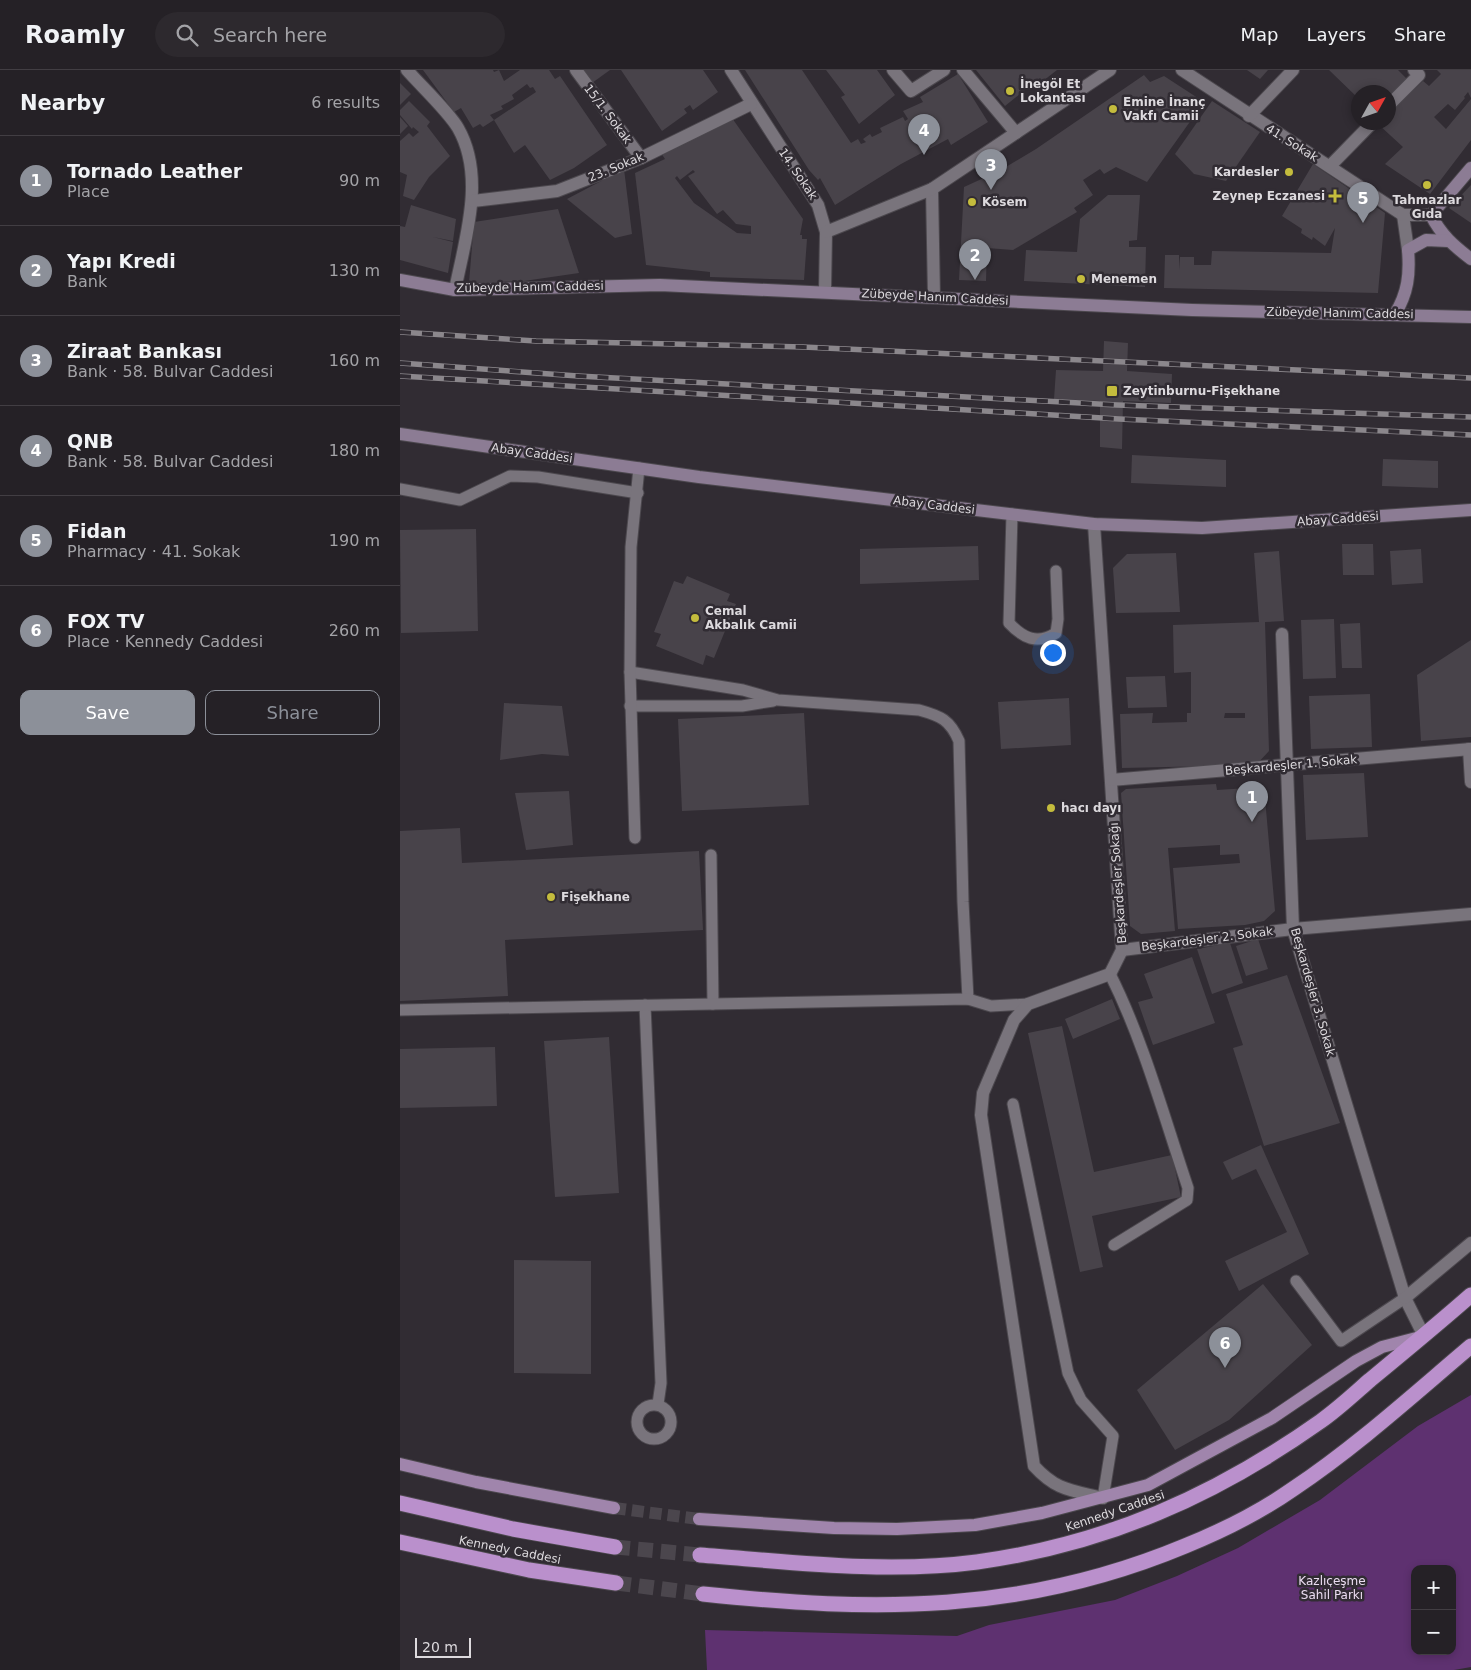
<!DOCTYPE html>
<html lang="en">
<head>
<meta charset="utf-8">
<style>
	:root { --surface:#252126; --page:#2d292e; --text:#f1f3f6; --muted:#a3a3a7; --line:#423e43; --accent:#8c9099 }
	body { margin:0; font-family:"DejaVu Sans",sans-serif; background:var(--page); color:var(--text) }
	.controls { position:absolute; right:15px; bottom:15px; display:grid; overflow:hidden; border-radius:10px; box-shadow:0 2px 8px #0003 }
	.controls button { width:45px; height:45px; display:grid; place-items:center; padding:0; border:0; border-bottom:1px solid var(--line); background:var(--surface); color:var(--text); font:25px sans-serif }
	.compass { position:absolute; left:951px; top:15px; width:45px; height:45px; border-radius:50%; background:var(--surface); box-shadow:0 2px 8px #0003; rotate:50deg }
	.scale { position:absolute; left:15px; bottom:12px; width:56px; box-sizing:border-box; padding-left:5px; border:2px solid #dddade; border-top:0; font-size:14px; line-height:18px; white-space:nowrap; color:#dddade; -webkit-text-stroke:4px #312c33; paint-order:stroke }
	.you { position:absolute; left:652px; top:582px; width:18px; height:18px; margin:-12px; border:4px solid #fff; border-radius:50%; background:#1a73e8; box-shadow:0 0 0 8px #1a73e833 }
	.badge { display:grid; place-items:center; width:32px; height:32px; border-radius:50%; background:var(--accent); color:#fff; font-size:16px; font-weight:700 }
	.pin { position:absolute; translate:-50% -41px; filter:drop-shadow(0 1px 2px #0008) }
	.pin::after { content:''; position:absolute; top:26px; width:18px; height:15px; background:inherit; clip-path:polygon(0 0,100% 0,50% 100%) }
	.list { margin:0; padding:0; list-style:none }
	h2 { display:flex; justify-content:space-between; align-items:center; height:65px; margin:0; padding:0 20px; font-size:21px }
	h2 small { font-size:16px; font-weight:400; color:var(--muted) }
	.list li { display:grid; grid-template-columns:32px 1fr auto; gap:15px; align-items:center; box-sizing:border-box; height:90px; padding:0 20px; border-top:1px solid var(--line) }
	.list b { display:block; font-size:19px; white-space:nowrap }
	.list p { margin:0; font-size:16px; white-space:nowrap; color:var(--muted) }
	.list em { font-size:16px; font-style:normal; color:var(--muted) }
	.actions { display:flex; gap:10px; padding:15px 20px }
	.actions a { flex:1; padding:11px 0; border:1px solid var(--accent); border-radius:10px; text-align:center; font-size:18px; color:var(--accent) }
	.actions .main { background:var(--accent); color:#fff }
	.icon { flex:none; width:28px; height:28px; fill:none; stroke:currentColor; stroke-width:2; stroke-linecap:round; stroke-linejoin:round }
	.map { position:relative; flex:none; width:1071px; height:1600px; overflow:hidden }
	header { display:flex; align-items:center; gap:30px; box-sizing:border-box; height:70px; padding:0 25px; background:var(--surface); border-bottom:1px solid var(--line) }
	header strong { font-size:24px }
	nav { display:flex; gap:28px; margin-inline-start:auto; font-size:18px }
	.search { width:350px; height:45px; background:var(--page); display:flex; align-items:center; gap:12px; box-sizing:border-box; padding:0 18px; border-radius:28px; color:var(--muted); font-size:19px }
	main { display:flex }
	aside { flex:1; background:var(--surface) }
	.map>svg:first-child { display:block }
	.green { fill:#5e3170; fill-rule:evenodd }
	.building { fill:#48434a; fill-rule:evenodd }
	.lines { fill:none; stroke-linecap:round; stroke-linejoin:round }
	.primary-tunnel { stroke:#4b464d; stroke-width:12; stroke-dasharray:12 6; stroke-linecap:butt }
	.highway-tunnel { stroke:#4b464d; stroke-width:15; stroke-dasharray:15 8; stroke-linecap:butt }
	.lane-casing { stroke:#4c484e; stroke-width:13 }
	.street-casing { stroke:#4c484e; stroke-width:14 }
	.secondary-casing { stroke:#4c484e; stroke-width:14 }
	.primary-casing { stroke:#4c484e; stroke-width:14 }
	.highway-casing { stroke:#4c484e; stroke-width:17 }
	.lane { stroke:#79747c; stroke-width:11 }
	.street { stroke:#79747c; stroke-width:12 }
	.secondary { stroke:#8c7c94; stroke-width:12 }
	.primary { stroke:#a085ac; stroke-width:12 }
	.highway { stroke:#ba90cc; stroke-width:15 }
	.rail-casing { stroke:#8b878c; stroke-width:5.5 }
	.rail { stroke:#312c33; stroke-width:4; stroke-dasharray:11; stroke-linecap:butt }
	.poi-dot { fill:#c4bc3d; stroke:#312c33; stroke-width:2 }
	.labels { text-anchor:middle; stroke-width:5; stroke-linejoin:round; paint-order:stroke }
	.poi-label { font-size:12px; font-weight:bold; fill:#dddade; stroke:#312c33; text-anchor:start }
	.street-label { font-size:12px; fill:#dddade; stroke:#312c33 }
	.park-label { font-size:12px; fill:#ebddf1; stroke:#312c33 }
</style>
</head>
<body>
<header>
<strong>Roamly</strong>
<div class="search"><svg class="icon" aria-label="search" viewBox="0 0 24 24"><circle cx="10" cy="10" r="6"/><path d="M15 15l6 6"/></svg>Search here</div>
<nav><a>Map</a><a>Layers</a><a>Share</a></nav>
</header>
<main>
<aside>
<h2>Nearby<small>6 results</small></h2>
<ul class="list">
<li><span class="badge">1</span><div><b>Tornado Leather</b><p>Place</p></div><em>90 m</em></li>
<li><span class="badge">2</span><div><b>Yapı Kredi</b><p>Bank</p></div><em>130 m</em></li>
<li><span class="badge">3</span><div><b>Ziraat Bankası</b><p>Bank · 58. Bulvar Caddesi</p></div><em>160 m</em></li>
<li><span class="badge">4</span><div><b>QNB</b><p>Bank · 58. Bulvar Caddesi</p></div><em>180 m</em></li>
<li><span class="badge">5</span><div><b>Fidan</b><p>Pharmacy · 41. Sokak</p></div><em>190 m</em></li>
<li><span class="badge">6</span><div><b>FOX TV</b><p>Place · Kennedy Caddesi</p></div><em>260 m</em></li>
</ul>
<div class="actions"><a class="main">Save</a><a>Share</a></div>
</aside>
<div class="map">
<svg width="1071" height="1600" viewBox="0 0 1071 1600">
	<rect width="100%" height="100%" fill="#312c33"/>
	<!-- green -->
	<path class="green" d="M1071,1325v272l-17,3h-747l-2,-40 252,6 32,-11 126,-25 62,-24 61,-28 82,-48 98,-74zM1015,1499h37v82h-37z"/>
	<!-- building -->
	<g class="building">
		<polygon points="23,0 93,0 94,2 99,0 104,11 120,0 149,0 155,9 160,6 207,75 174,98 150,110 125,75 114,83 94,50 136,22 133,17 130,18 127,14 112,25 114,29 101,36 103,39 90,45 94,50 83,57 80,54 73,58 61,38 54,42"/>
		<polygon points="183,0 210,0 192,13"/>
		<polygon points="221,0 303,0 318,22 293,40 290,35 284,39 287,43 262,61"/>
		<polygon points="345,0 402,0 451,73 458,69 461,74 466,72 463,69 470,64 472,67 482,62 480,58 503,47 505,51 508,49 503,41 523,32 520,27 558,4 588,52 551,75 548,69 501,94 435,135 420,108 418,110 409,100"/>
		<polygon points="426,0 477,0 495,25 459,54 441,27 445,25"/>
		<polygon points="576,0 657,0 643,11 640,8 605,36"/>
		<polygon points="847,0 868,0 860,9"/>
		<polygon points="929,0 998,0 1008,10 988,30 988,22 958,22 958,28"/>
		<polygon points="1037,0 1071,0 1071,28 1068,22 1064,27 1065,28 1055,40 1048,34 1034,47 1046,59 1071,29 1071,70 1030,124 985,94 1003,77 978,54 988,52 988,44 1023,11 1029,16 1041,4"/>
		<polygon points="744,5 750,12 764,6 804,32 747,112 716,97 704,104 700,99 683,110 693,125 674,138 677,142 613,180 587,178 586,211 559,210 564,117 599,101 636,79"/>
		<polygon points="0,13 11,24 0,35"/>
		<polygon points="9,31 30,52 27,56 50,86 29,107 14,130 3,126 7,105 0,102 0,71 9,63 13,67 19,62 13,57 12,59 0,45 0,40"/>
		<polygon points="812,31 860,62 826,111 794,104 775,84"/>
		<polygon points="0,47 8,56 0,64"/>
		<path d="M332,48l71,101 -3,16h2v4h5l-3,41 -94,-3v-5l-64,-7 -11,-92 30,-14 -4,-6zM293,100l2,2 -7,4 29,38 6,-4 13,14 15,2v8l-14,-1 -43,-30 -19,-25 2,-2 3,4z"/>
		<polygon points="913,94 985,143 978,223 764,218 765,185 779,185 779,200 780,187 794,187 794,195 811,195 812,181 931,183 935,158 925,176 913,167 912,170 901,163 902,159 882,146"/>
		<polygon points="224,99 232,164 215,168 167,129"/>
		<polygon points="1071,115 1071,153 1049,138"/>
		<polygon points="708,125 740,125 737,170 729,171 729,177 746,177 745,217 624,211 626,180 677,182 680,149"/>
		<polygon points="11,135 56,149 53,171 33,167 53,172 48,203 0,190 0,156 5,157"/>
		<polygon points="158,139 179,203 124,211 69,213 74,152"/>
		<polygon points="704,271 728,273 727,301 772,304 771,333 723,331 722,379 700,377 700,331 654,329 656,300 703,301"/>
		<polygon points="732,385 826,390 826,417 731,413"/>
		<polygon points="983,389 1038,391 1038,418 982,416"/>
		<polygon points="76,459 78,561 1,563 0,460"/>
		<polygon points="942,474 973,474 974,505 943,505"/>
		<polygon points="578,476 579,510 460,514 460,479"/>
		<polygon points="1021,479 1023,513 992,515 990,481"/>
		<path d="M879,481l5,70 -19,1 4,129 -13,14 -134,3 -2,-54 33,-1 -1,10 35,-1v-9h4v-41l-17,1 -1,-48 86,-3 -5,-69zM825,643h20v5h-21z"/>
		<polygon points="776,483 780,542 716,543 713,498 727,484"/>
		<polygon points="287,506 330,524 327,531 336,534 314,588 306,585 303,595 256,576 261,564 254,562 274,511 283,514"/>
		<polygon points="934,549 936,608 903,609 901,550"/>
		<polygon points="960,553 962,598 942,598 940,554"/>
		<polygon points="1071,570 1071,667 1021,671 1017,605"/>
		<polygon points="765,606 767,637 728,638 726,607"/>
		<polygon points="970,624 972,677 911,679 909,626"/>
		<polygon points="669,628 671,675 601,679 598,632"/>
		<polygon points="104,633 162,636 169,686 142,684 100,690"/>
		<polygon points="404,643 409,735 282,741 278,649"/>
		<polygon points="964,703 968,767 906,770 903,705"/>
		<polygon points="816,714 817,720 864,717 875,841 864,851 845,855 778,859 773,798 840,793 839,784 820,785 820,775 768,778 775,861 741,864 730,856 721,723 726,719"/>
		<polygon points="169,721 173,775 126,780 115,723"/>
		<polygon points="60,758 62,793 299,781 303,860 105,870 108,926 0,931 0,761"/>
		<polygon points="858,869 868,899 846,906 836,876"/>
		<polygon points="830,873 843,913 812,924 797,879"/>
		<polygon points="792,887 815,953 753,975 738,932 753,928 744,904"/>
		<polygon points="887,905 940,1053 864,1076 833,978 843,975 826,924"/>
		<polygon points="712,929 720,949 673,969 665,949"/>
		<polygon points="662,956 694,1102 772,1085 781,1127 692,1146 703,1197 680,1202 628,963"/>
		<polygon points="209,967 219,1123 155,1127 144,971"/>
		<polygon points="95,977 97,1036 0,1038 0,979"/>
		<polygon points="861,1075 909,1184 839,1221 825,1191 887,1162 856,1099 832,1110 823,1092"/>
		<polygon points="114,1190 191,1191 191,1304 114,1303"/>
		<polygon points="863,1214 912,1275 829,1350 775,1380 737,1320"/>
	</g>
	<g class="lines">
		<!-- primary-tunnel -->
		<polyline class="primary-tunnel" points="214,1438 299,1449"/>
		<!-- highway-tunnel -->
		<g class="highway-tunnel">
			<polyline points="215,1477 300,1485"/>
			<polyline points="216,1513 303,1524"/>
		</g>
		<defs>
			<g id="lane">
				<polyline points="0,419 60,430 110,406 138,407 238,423"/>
				<path d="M612,444l-3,109c14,15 28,22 47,10l2,-14 -2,-48"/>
				<path d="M230,602l113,18 35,10 141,10c22,6 31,10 40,31l4,161 5,97"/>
				<polyline points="230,636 342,636 373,631"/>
				<polyline points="235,768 230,602 231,477 239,398"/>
				<polyline points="311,785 313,934"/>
				<path d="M710,904c34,68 54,143 78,214l-1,12 -73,45"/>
				<polyline points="245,935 261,1313 258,1334"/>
				<polyline points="0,940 568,929 591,936 628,934"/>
				<polyline points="613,1034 668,1303 681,1330 713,1366 703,1428"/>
				<polyline points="896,1211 941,1271 1005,1228"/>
				<circle cx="254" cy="1352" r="17"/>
			</g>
			<g id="street">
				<path d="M7,0c14,16 41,41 51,58 28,49 7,111 -3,162"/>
				<polyline points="176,0 241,88"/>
				<polyline points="331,0 418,135 426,162 425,221"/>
				<polyline points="493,0 511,21 544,0"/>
				<polyline points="563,0 616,63"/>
				<polyline points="782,0 1003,145"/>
				<polyline points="988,36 1019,5 1014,0"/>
				<polyline points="849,46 893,0"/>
				<polyline points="930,96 973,52"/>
				<polyline points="532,119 534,227"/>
				<polyline points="73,131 157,121 241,88 351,34"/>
				<polyline points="1003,145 1008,180"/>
				<polyline points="1003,145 1031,145"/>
				<polyline points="426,162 532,119 710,0"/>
				<path d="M694,454l28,426 -12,24 -82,30 -14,16 -31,73 -2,22 53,351c23,25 37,24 69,32"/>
				<polyline points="882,564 893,859 1005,1228 1024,1266"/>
				<polyline points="1069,679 1071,712"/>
				<polyline points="711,710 1071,679"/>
				<polyline points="722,880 893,859 1071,844"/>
				<polyline points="1005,1228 1071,1173"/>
			</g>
			<g id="secondary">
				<path d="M1071,98l-40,47c10,20 23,31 40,44"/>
				<polyline points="0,210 55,220 260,215 792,240 1071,247"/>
				<path d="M995,244c13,-21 15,-40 13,-64l18,-10 22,1"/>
				<polyline points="0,364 299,407 694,454 802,458 1071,440"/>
			</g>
			<g id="primary">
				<polyline points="0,1394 76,1412 214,1438"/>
				<polyline points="299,1449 434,1458 497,1459 575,1455 642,1443 748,1415 872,1348 956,1291 982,1277 1024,1266"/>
			</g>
			<g id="highway">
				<polyline points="0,1433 113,1459 215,1477"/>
				<polyline points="0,1472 129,1500 216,1513"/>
				<path d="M300,1485c91,7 186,19 277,7 130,-18 238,-66 344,-141 17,-12 33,-27 49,-41 34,-28 68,-56 101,-85"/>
				<path d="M303,1524c171,18 319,20 482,-48 37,-15 75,-34 108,-57 63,-42 120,-94 178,-143"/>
			</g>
		</defs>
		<!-- lane casing -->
		<use href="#lane" class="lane-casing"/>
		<!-- street casing -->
		<use href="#street" class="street-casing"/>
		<!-- secondary casing -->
		<use href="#secondary" class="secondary-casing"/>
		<!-- primary casing -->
		<use href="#primary" class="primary-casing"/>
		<!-- highway casing -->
		<use href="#highway" class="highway-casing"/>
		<!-- lane -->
		<use href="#lane" class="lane"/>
		<!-- street -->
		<use href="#street" class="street"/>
		<!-- secondary -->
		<use href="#secondary" class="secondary"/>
		<!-- primary -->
		<use href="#primary" class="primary"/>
		<!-- highway -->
		<use href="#highway" class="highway"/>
		<defs>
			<g id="rail">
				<polyline points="0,262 136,271 403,277 1071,308"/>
				<polyline points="0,293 178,306 717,335 1071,347"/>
				<polyline points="0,306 719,349 1071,365"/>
			</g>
		</defs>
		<!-- rail casing -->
		<use href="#rail" class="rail-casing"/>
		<!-- rail -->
		<use href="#rail" class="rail"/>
	</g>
	<!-- markers -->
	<g class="poi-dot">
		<circle cx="610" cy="21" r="5"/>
		<circle cx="713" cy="39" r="5"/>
		<circle cx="889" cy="102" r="5"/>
		<circle cx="1027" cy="115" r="5"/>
		<path d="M932.5 118.5h5v5h5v5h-5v5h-5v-5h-5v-5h5z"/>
		<circle cx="572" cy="132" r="5"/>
		<circle cx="681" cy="209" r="5"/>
		<rect x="706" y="315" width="12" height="12" rx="2.5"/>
		<circle cx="295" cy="548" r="5"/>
		<circle cx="651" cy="738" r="5"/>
		<circle cx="151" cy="827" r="5"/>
	</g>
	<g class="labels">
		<!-- poi labels -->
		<g class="poi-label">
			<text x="620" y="18">İnegöl Et<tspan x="620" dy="14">Lokantası</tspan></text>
			<text x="723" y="36">Emine İnanç<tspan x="723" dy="14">Vakfı Camii</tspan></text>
			<text x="879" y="106" text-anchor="end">Kardesler</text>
			<text x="925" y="130" text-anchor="end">Zeynep Eczanesi</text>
			<text x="1027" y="134" text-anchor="middle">Tahmazlar<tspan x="1027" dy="14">Gıda</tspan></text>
			<text x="582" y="136">Kösem</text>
			<text x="691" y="213">Menemen</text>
			<text x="723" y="325">Zeytinburnu-Fişekhane</text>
			<text x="305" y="545">Cemal<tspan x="305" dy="14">Akbalık Camii</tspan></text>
			<text x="661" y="742">hacı dayı</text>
			<text x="161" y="831">Fişekhane</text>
		</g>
		<!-- street labels -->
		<g class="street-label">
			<text transform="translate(208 44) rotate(53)" y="4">15/1. Sokak</text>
			<text transform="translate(892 73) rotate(32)" y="4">41. Sokak</text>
			<text transform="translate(216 97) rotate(-22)" y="4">23. Sokak</text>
			<text transform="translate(398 104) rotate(56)" y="4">14. Sokak</text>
			<text transform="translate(130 217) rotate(-1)" y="4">Zübeyde Hanım Caddesi</text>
			<text transform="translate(535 227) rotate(3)" y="4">Zübeyde Hanım Caddesi</text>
			<text transform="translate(940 243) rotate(1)" y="4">Zübeyde Hanım Caddesi</text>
			<text transform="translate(132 383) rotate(8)" y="4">Abay Caddesi</text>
			<text transform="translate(534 435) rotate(7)" y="4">Abay Caddesi</text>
			<text transform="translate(938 449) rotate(-4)" y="4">Abay Caddesi</text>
			<text transform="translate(891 695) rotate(-5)" y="4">Beşkardeşler 1. Sokak</text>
			<text transform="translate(718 813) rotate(-94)" y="4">Beşkardeşler Sokağı</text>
			<text transform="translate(807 869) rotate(-7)" y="4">Beşkardeşler 2. Sokak</text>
			<text transform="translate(913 922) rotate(74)" y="4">Beşkardeşler 3. Sokak</text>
			<text transform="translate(715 1441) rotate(-19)" y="4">Kennedy Caddesi</text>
			<text transform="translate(110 1480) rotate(11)" y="4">Kennedy Caddesi</text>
		</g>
		<!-- park labels -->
		<g class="park-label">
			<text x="932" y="1515">Kazlıçeşme<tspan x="932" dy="14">Sahil Parkı</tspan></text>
		</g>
	</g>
</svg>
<div class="controls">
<button>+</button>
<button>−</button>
</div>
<svg class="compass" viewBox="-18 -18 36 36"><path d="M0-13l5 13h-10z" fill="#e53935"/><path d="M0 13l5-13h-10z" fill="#a3a3a7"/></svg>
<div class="scale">20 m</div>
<div class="you"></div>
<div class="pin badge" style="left:852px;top:752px">1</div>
<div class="pin badge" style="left:575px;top:210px">2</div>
<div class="pin badge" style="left:591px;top:120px">3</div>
<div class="pin badge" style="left:524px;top:85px">4</div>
<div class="pin badge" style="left:963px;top:153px">5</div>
<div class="pin badge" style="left:825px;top:1298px">6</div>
</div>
</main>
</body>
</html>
